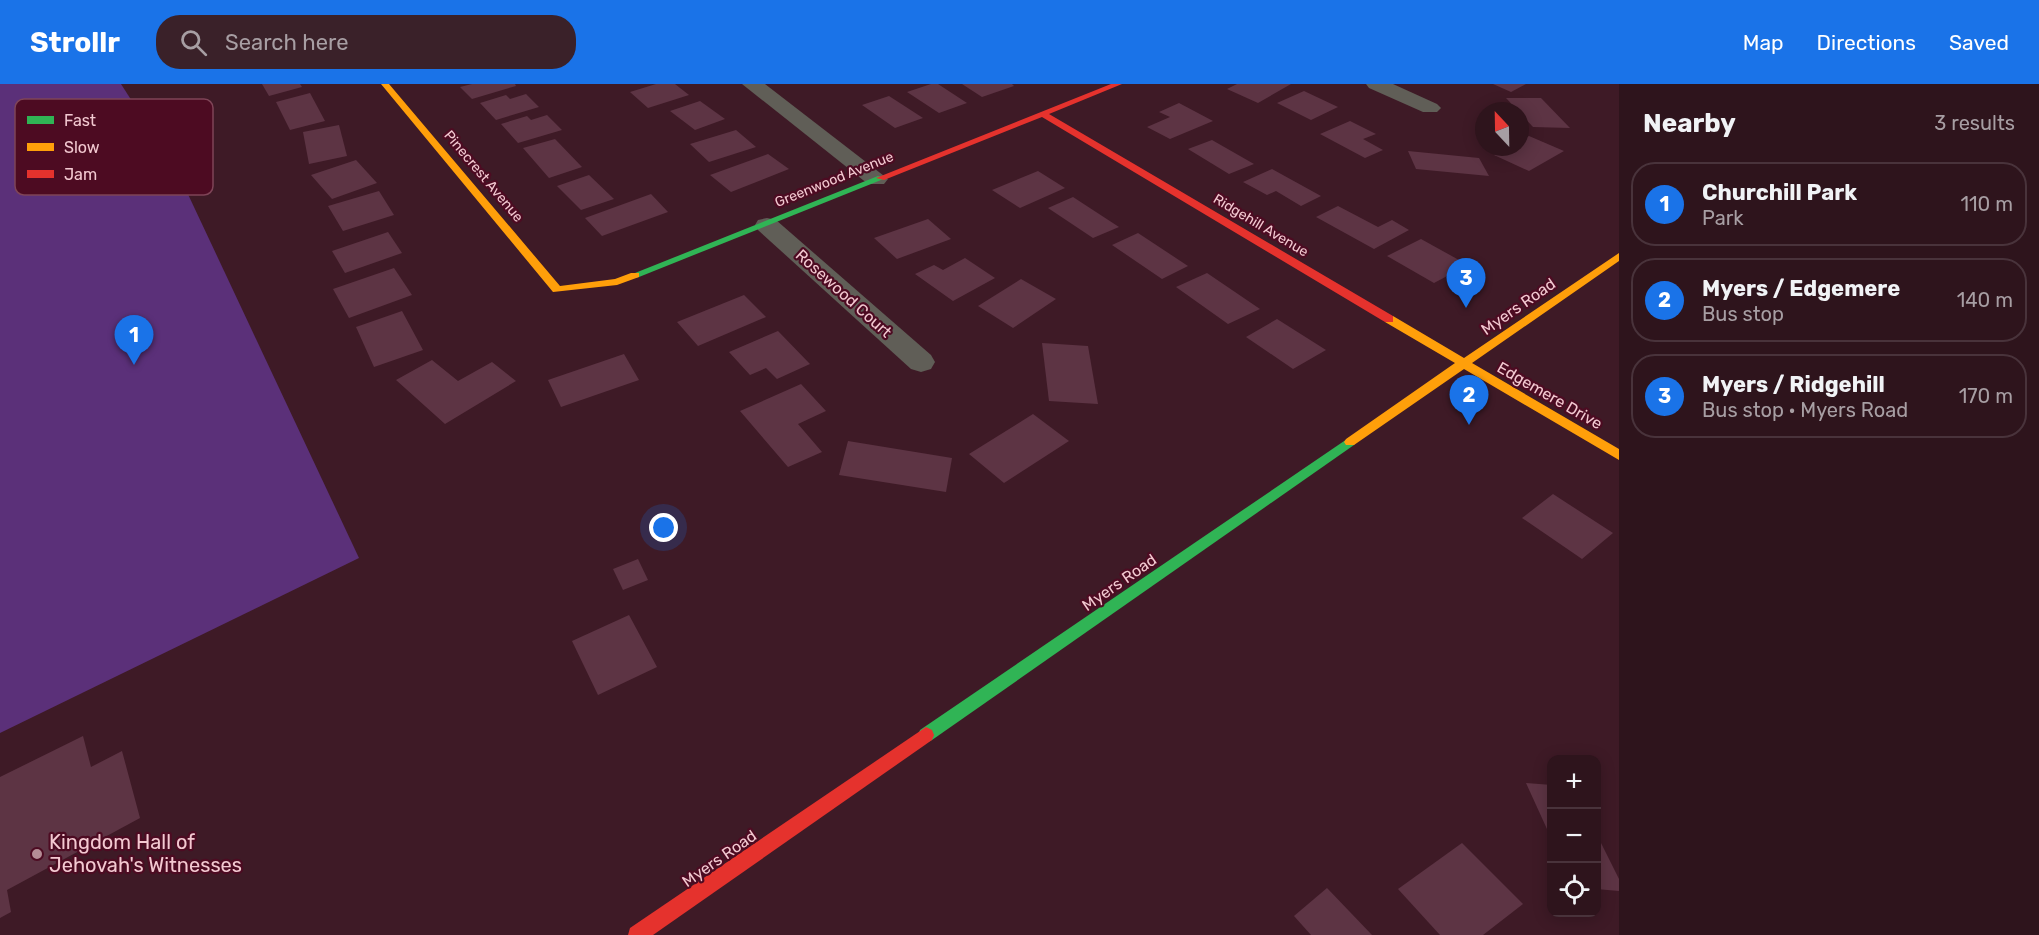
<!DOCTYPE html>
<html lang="en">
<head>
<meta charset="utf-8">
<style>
	:root { --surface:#2e141c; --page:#3a2129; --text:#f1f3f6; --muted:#a79ea3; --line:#49333b; --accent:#1a73e8 }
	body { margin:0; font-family:Rubik,sans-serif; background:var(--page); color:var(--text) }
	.controls { position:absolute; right:18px; bottom:18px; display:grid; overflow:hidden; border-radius:12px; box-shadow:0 3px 15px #0003 }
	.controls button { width:54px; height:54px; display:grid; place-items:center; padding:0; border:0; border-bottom:2px solid var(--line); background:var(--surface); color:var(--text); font:30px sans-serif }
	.compass { position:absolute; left:1475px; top:18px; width:54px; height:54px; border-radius:50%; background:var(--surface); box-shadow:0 3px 15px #0003; rotate:338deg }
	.you { position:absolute; left:664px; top:444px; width:21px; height:21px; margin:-15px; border:4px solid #fff; border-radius:50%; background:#1a73e8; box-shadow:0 0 0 9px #1a73e833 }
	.badge { display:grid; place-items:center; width:39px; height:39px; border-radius:50%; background:var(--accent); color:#fff; font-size:20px; font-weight:700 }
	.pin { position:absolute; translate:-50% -50px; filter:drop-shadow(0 2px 3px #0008) }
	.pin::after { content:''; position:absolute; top:32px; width:21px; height:18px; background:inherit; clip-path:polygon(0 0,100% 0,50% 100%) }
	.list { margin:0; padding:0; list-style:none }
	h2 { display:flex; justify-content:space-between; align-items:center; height:78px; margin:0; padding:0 24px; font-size:26px }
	h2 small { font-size:20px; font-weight:400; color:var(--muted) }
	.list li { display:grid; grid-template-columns:39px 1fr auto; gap:18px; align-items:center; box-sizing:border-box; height:84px; margin:0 12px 12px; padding:0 12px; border:2px solid var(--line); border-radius:24px }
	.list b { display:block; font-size:22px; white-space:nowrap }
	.list p { margin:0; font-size:20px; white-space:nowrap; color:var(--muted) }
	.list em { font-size:20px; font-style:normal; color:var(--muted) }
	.icon { flex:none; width:33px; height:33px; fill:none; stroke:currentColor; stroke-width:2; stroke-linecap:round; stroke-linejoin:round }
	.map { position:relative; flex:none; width:1619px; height:851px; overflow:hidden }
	header { display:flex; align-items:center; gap:36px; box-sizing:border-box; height:84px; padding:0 30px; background:var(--accent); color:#fff }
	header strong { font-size:28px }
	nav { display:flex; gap:33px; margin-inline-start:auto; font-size:21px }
	.search { width:420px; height:54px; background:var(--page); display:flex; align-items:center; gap:15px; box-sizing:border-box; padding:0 21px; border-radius:24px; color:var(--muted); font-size:22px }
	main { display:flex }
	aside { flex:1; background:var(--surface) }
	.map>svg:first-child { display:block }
	.green { fill:#5b3079 }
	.building { fill:#5d3444 }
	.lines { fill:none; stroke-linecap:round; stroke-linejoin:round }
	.street { fill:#605e57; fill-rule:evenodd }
	.fast { fill:#30b455; fill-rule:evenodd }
	.slow { fill:#ff9f0a; fill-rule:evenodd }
	.jam { fill:#e5322d; fill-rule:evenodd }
	.poi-dot { fill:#b48c95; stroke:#4d0b22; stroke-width:2 }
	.labels { text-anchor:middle; stroke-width:4.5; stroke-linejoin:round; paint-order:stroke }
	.far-street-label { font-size:14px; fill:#f3c9d1; stroke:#4d0b22 }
	.street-label { font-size:16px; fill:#f3c9d1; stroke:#4d0b22 }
	.near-poi-label { font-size:20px; fill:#f3c9d1; stroke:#4d0b22; text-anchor:start }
	.key { fill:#4d0b22; stroke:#7f4457; stroke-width:1.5 }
	.key-label { font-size:16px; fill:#f3c9d1 }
</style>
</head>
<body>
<header>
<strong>Strollr</strong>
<div class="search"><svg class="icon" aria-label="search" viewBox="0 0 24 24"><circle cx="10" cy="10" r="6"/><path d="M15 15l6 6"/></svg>Search here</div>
<nav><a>Map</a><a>Directions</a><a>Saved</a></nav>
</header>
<main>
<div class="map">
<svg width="1619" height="851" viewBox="0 0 1619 851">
	<rect width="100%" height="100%" fill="#3e1a26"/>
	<!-- green -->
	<polygon class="green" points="0,0 121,0 178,89 359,474 0,649"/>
	<!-- building -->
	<g class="building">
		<polygon points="262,0 300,0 302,3 269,12"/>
		<polygon points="472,0 515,0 516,2 472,15 460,3"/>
		<polygon points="656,0 675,0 689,11 648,24 630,8"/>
		<polygon points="931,0 938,0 967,19 939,29 907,8"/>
		<polygon points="962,0 1012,0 1014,2 982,13"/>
		<polygon points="1237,0 1291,0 1258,19 1227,5"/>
		<polygon points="1493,0 1526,0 1511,8"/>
		<polygon points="1304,7 1338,23 1311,36 1277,19"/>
		<polygon points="310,9 325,37 290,46 276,18"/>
		<polygon points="526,10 539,23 496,36 480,19 506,11 510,15"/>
		<polygon points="889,12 923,34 895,44 862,21"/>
		<polygon points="1506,14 1541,14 1570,44 1533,43"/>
		<polygon points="700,17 725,35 695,46 670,27"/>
		<polygon points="1179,19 1213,37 1170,55 1147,43 1170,33 1159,28"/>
		<polygon points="547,31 562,46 518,59 501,40 527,32 531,36"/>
		<polygon points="1350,37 1376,50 1363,55 1383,66 1365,74 1320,50"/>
		<polygon points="339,41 347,72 309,80 303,48"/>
		<polygon points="736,46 756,63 709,78 690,60"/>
		<polygon points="1529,52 1564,67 1529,87 1494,71 1509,63 1520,63 1520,57"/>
		<polygon points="555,55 582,83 549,94 523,64"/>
		<polygon points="1212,56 1254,80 1229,90 1188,65"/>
		<polygon points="1408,67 1479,74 1489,92 1416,85"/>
		<polygon points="768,70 789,85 731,108 710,91"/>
		<polygon points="356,76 377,99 332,115 311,91"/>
		<polygon points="1272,85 1321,112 1301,122 1276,107 1267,111 1243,98"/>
		<polygon points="1038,87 1065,104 1020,124 992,106"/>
		<polygon points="589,91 614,115 581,126 557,102"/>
		<polygon points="379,107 394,131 343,147 328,122"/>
		<polygon points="651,110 668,128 602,152 585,134"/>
		<polygon points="1073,113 1119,143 1093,154 1048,124"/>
		<polygon points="1338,122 1378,143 1392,136 1409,146 1374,165 1316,133"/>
		<polygon points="928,135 951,155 897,175 874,154"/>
		<polygon points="388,148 402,169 345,189 332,167"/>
		<polygon points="1138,149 1188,182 1162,195 1112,161"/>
		<polygon points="1421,155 1468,181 1434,199 1387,172"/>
		<polygon points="965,174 995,194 953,217 915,190 934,181 943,186"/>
		<polygon points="394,184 412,211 349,234 333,205"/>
		<polygon points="1207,189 1260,225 1228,240 1176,203"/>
		<polygon points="1021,195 1056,215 1013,244 978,222"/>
		<polygon points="744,211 766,233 698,262 677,238"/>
		<polygon points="402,227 423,266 374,283 356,243"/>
		<polygon points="1277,235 1326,266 1293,285 1246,253"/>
		<polygon points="778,247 810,280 777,295 766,284 750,291 729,268"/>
		<polygon points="1042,259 1088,262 1098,320 1049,317"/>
		<polygon points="624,270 639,296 561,323 548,296"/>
		<polygon points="432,276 458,297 492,278 516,297 445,340 396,296"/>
		<polygon points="801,300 826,327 798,340 822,368 788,383 740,327"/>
		<polygon points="1033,330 1069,357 1004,399 969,370"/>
		<polygon points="848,357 952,374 946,408 839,391"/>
		<polygon points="1553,410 1613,449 1582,475 1522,434"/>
		<polygon points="638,475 648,496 623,506 613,485"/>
		<polygon points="629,531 657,583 598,611 572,557"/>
		<polygon points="83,652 91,683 122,667 140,734 7,806 11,828 0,834 0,693"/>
		<polygon points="1526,699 1552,701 1552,756"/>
		<polygon points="1596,749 1619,795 1619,807 1596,805"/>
		<polygon points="1462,759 1523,820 1483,851 1440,851 1398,805"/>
		<polygon points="1327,804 1372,851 1311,851 1294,832"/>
	</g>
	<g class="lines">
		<!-- street -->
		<g class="street">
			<polygon points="742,0 765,0 888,95 884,100 868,100"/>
			<polygon points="1366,0 1393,0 1437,20 1441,24 1437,28 1423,28 1369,4"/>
			<polygon points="767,134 776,136 931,271 935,278 931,285 921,288 911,285 758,146 755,141 758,136"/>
		</g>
		<!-- fast -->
		<g class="fast">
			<polygon points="878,92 886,94 639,193 635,194 630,191"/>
			<polygon points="1350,353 1356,358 1354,361 932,656 926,659 920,656 918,651 920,646"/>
		</g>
		<!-- slow -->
		<g class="slow">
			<polygon points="381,0 389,0 560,202 615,195 631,189 639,189 639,193 617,201 553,208"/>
			<polygon points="1619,169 1619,177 1472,279 1619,365 1619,376 1464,285 1354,361 1346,361 1344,358 1346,355 1455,279 1385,238 1385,232 1393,232 1464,274"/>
		</g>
		<!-- jam -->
		<g class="jam">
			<polygon points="1111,0 1122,0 1049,30 1393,232 1393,238 1385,238 1042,33 884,96 876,94"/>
			<polygon points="926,643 932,646 934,651 932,656 653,851 628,851 630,844"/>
		</g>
	</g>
	<!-- markers -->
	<circle class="poi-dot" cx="37" cy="770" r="6"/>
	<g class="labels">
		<!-- far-street labels -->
		<g class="far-street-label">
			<text transform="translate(484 92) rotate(50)" y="5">Pinecrest Avenue</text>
			<text transform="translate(834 95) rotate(-22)" y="5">Greenwood Avenue</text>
			<text transform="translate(1261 141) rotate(31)" y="5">Ridgehill Avenue</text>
		</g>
		<!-- street labels -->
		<g class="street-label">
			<text transform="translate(844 209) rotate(42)" y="6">Rosewood Court</text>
			<text transform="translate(1518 222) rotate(-35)" y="6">Myers Road</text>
			<text transform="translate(1550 311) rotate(30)" y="6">Edgemere Drive</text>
			<text transform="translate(1119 498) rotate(-35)" y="6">Myers Road</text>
			<text transform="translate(719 774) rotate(-35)" y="6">Myers Road</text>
		</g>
		<!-- near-poi labels -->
		<g class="near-poi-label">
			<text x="49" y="765">Kingdom Hall of<tspan x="49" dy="23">Jehovah's Witnesses</tspan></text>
		</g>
	</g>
	<!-- legend -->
	<rect x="15" y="15" width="198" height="96" rx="9" class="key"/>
	<rect x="27" y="32" width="27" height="8" fill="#30b455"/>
	<rect x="27" y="59" width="27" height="8" fill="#ff9f0a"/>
	<rect x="27" y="86" width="27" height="8" fill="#e5322d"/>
	<g class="key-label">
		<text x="64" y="42">Fast</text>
		<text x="64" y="69">Slow</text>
		<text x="64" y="96">Jam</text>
	</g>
</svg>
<div class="controls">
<button>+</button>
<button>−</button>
<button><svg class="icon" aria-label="locate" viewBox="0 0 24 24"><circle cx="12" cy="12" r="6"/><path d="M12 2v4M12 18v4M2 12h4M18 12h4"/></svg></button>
</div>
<svg class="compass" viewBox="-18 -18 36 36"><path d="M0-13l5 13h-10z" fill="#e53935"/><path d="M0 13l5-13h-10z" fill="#a79ea3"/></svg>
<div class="you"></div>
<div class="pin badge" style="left:134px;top:281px">1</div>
<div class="pin badge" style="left:1469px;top:341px">2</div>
<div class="pin badge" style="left:1466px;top:224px">3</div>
</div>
<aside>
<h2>Nearby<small>3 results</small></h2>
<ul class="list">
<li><span class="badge">1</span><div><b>Churchill Park</b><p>Park</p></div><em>110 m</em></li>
<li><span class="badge">2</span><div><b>Myers / Edgemere</b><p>Bus stop</p></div><em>140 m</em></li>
<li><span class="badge">3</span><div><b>Myers / Ridgehill</b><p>Bus stop · Myers Road</p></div><em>170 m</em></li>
</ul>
</aside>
</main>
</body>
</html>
